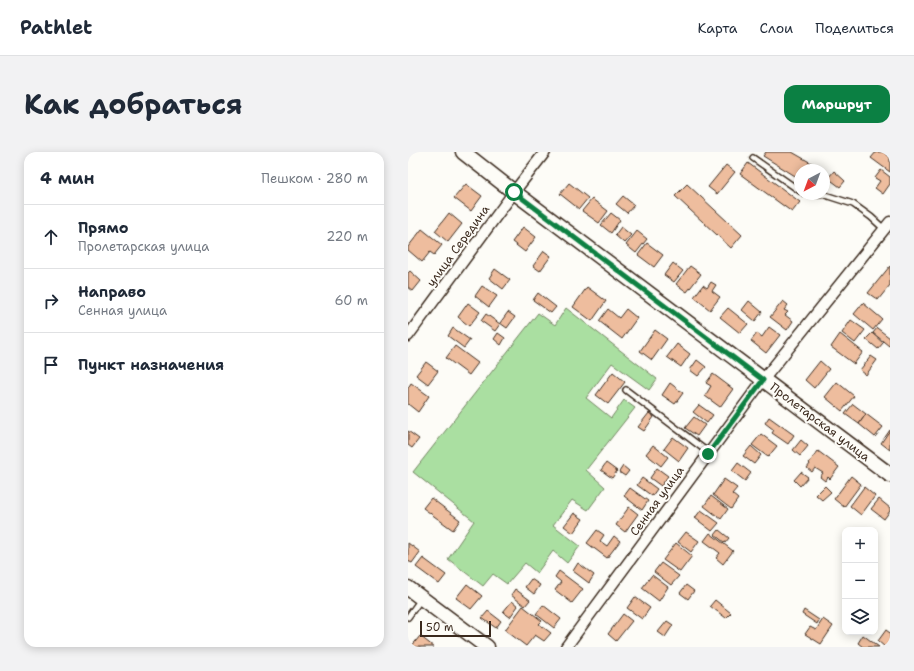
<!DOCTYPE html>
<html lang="ru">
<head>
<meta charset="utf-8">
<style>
	:root { --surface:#fff; --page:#f2f2f3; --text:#1f2937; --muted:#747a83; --line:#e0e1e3; --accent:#0b8043 }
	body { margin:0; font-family:"Shantell Sans",sans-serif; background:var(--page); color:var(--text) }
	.controls { position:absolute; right:12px; bottom:12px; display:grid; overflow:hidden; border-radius:8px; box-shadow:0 2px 10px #0003 }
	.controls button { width:36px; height:36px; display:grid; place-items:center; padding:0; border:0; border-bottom:1px solid var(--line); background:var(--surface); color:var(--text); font:20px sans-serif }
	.compass { position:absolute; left:386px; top:12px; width:36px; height:36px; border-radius:50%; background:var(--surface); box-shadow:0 2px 10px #0003; rotate:221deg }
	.scale { position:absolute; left:12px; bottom:10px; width:71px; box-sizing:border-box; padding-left:4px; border:2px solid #3b2a1e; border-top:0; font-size:11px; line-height:14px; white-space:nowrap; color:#3b2a1e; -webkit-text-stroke:3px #fdfcf7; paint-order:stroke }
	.stop { position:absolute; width:12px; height:12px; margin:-9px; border:3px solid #0b8043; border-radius:50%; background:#fff }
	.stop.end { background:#0b8043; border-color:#fff; box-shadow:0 1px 4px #0008 }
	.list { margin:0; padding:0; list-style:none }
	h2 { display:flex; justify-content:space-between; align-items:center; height:52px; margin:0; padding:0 16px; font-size:17px }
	h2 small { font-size:13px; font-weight:400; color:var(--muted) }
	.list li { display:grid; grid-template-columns:26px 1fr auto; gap:12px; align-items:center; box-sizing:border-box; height:64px; padding:0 16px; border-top:1px solid var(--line) }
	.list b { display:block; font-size:15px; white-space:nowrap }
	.list p { margin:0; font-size:13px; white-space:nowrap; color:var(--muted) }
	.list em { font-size:13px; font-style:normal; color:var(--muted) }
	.icon { flex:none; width:22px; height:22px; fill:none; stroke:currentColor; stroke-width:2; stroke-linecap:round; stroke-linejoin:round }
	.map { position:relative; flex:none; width:482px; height:495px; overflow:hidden; border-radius:12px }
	header { display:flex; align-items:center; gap:24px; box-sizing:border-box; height:56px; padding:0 20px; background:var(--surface); border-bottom:1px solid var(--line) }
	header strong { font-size:19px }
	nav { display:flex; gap:22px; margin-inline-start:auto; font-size:14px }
	.intro { display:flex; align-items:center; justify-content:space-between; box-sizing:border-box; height:96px; padding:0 24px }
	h1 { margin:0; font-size:28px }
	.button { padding:10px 18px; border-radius:12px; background:var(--accent); color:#fff; font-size:14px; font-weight:700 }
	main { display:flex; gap:24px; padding:0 24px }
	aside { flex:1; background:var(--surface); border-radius:12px; box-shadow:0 2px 10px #0003 }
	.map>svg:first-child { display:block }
	.green { fill:#aadfa1; stroke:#728460 }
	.building { fill:#eebd9e; stroke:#3b2a1e }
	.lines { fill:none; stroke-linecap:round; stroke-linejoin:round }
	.lane-casing { stroke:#3b2a1e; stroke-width:8 }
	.street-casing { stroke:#3b2a1e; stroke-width:13 }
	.secondary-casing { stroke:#3b2a1e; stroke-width:17 }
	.lane { stroke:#fdfcf7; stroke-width:5 }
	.street { stroke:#fdfcf7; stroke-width:10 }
	.secondary { stroke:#fdfcf7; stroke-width:14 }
	.route { stroke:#0b8043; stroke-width:5 }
	.labels { text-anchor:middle; stroke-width:4; stroke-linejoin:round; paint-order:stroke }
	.street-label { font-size:12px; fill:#3b2a1e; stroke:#fdfcf7 }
</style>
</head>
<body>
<header>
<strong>Pathlet</strong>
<nav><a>Карта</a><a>Слои</a><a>Поделиться</a></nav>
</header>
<div class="intro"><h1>Как добраться</h1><a class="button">Маршрут</a></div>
<main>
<aside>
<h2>4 мин<small>Пешком · 280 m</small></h2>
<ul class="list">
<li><svg class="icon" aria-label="ahead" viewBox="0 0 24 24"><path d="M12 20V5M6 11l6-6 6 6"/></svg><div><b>Прямо</b><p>Пролетарская улица</p></div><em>220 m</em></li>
<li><svg class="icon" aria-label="right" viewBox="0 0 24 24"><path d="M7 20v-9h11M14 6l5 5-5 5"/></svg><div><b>Направо</b><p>Сенная улица</p></div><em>60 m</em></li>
<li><svg class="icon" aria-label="arrive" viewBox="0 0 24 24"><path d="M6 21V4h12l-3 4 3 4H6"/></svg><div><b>Пункт назначения</b></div></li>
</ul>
</aside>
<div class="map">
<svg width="482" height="495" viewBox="0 0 482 495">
	<rect width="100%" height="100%" fill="#fdfcf7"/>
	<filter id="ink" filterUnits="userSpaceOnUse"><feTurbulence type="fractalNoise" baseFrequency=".025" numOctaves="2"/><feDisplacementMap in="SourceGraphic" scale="8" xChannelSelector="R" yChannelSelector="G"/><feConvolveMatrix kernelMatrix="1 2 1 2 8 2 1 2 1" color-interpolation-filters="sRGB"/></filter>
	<g filter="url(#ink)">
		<!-- green -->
		<polygon class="green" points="158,156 249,227 241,238 204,211 178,246 203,266 216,248 227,256 178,318 197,335 180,358 164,348 145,373 172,394 159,411 145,399 129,421 117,411 99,432 85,422 75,434 40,407 66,369 5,320 130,161 147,173"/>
		<!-- building -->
		<g class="building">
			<polygon points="358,0 384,0 405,12 401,18 392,18 392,27 355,4"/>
			<polygon points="468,0 475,0 482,5 482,20 463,6"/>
			<polygon points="340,11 392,50 384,60 332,22"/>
			<polygon points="318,13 327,20 309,42 300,35"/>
			<polygon points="473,18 482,25 482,32 475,42 467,36 472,29 467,26"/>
			<polygon points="426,19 437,29 432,35 420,26"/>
			<polygon points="161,31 180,46 171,57 152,42"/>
			<polygon points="58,32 74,44 63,59 46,46"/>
			<polygon points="279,32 334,83 323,96 267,44"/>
			<polygon points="215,44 226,53 219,61 208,52"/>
			<polygon points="184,47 200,59 191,71 174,59"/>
			<polygon points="41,61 54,72 40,90 27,79"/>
			<polygon points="203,61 212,68 203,81 193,73"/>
			<polygon points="115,75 128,85 117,100 104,90"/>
			<polygon points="213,75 223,83 216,91 207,83"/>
			<polygon points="14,77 34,93 26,103 22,100 14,110 0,98 0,95"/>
			<polygon points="229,79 239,87 228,101 218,93"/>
			<polygon points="239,91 255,103 246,115 230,103"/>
			<polygon points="136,99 143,104 132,119 125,114"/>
			<polygon points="265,111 275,119 266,130 256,123"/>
			<polygon points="282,114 293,122 279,140 268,132"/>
			<polygon points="482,114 482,133 470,148 460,141"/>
			<polygon points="87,117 102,128 95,137 81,126"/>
			<polygon points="2,119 13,129 5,139 0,135 0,121"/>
			<polygon points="303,130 308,133 304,139 312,145 302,158 286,145 295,133 299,136"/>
			<polygon points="74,134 89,144 81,155 67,144"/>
			<polygon points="179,135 198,149 184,169 165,155"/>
			<polygon points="130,141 148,155 143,161 125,148"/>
			<polygon points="341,149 354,160 347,169 334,158"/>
			<polygon points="375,149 380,153 376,158 380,160 377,163 385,169 379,178 362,165"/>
			<polygon points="60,151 72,160 61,174 50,165"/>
			<polygon points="455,151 474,167 465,178 446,162"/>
			<polygon points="320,156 340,172 332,181 312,165"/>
			<polygon points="200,157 211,166 218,157 229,166 214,187 191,169"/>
			<polygon points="100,160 107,165 99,176 92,171"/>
			<polygon points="78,162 92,172 87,179 73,169"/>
			<polygon points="443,168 457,178 447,191 434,181"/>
			<polygon points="361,175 372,183 358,201 343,189 349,181 354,185"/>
			<polygon points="45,176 62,188 56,196 40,184"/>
			<polygon points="469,176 482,186 482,192 481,194 465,181"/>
			<polygon points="247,178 259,187 244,208 232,199"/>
			<polygon points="90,181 97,186 93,193 86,187"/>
			<polygon points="464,181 475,191 470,197 458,187"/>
			<polygon points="432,182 455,200 446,212 423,195"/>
			<polygon points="269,192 282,202 273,215 259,205"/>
			<polygon points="47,194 70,211 61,223 38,206"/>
			<polygon points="463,204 469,208 458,223 452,218"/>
			<polygon points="289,208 298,215 290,224 282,218"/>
			<polygon points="412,209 421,217 406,236 397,228"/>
			<polygon points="18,210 30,219 20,232 8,223"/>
			<polygon points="205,220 217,230 200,252 188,243"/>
			<polygon points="305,222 325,237 312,255 297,244 303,234 298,231"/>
			<polygon points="429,230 446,244 434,259 417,245"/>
			<polygon points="3,231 21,244 10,260 0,252 0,236"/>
			<polygon points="262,231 275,241 267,252 254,243"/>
			<polygon points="445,252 458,262 451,272 437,262"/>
			<polygon points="291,253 305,263 299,271 285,260"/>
			<polygon points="241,261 246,265 236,279 230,275"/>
			<polygon points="458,262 475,275 467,285 451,272"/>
			<polygon points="286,265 297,273 289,284 277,276"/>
			<polygon points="361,265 386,283 380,292 364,281 366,278 357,271"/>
			<polygon points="482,278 482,298 473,291"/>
			<polygon points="0,279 11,287 4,296 0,293"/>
			<polygon points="353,282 369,294 360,305 344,293"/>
			<polygon points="265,285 280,296 271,309 256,297"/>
			<polygon points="393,288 400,294 392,304 385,298"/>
			<polygon points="245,293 260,305 253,314 238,302"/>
			<polygon points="343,294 353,303 346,312 335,304"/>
			<polygon points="410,299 431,315 422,327 420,325 417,329 412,325 415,321 407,316 404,320 399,316 402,312 401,311"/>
			<polygon points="198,311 209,319 204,326 193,318"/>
			<polygon points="330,311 343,321 337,329 324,319"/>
			<polygon points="215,314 221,319 217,324 211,320"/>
			<polygon points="249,316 260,324 253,334 242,326"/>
			<polygon points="393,320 400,325 392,334 386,328"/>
			<polygon points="443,324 453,332 436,355 426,347"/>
			<polygon points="234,326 249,337 244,344 229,333"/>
			<polygon points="316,327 329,336 324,342 330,347 323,357 305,343"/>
			<polygon points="417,334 423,340 414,348 408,343"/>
			<polygon points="456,335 467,344 453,363 442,354"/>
			<polygon points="222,336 240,349 234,358 216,344"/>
			<polygon points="303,344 320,357 313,367 296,354"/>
			<polygon points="23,346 52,368 45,378 15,356"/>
			<polygon points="471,347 482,356 482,359 476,367 463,357"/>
			<polygon points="221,355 230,362 217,380 208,373"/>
			<polygon points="293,358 311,371 304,379 287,366"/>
			<polygon points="166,361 175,367 165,381 156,374"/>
			<polygon points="189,378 196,383 192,389 199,394 206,384 212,389 199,406 179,391"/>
			<polygon points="311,378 321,386 317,391 307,383"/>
			<polygon points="278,380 291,389 283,400 270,390"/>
			<polygon points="302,381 325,399 315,412 308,406 312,401 296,389"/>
			<polygon points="0,391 12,400 4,411 0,409"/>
			<polygon points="268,391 284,404 272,420 255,408"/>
			<polygon points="15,406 38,423 31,432 8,415"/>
			<polygon points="170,411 186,423 181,431 165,419"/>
			<polygon points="253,411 271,424 263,433 246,420"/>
			<polygon points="151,419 175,437 164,451 147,438 153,430 147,425"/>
			<polygon points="244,423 260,435 251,449 234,436"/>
			<polygon points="123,427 132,433 126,442 117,435"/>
			<polygon points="59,432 74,444 63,457 48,446"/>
			<polygon points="278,433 286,439 280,447 272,441"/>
			<polygon points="107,437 122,448 117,454 103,443"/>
			<polygon points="227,445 242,456 234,467 219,456"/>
			<polygon points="307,448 323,461 318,466 302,454"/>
			<polygon points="104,449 110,454 102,465 95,460"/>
			<polygon points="135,453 153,467 146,476 128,462"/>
			<polygon points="115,454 134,469 131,472 143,481 136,489 127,483 118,494 97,478"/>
			<polygon points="396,458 411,468 409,472 394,462"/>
			<polygon points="80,459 93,469 88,476 74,466"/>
			<polygon points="215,462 224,469 208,489 200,482"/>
			<polygon points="415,467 425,474 413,492 397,482 402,475 408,478"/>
			<polygon points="259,469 265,473 257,485 250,480"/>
			<polygon points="478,478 482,481 482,495 477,495 470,489"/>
			<polygon points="455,483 471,495 455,495 450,491"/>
			<polygon points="12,484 26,495 3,495"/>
		</g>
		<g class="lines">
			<defs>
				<g id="lane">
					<polyline points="345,6 392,39"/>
					<polyline points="397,42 417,43 445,52 463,65 476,77"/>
					<polyline points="218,238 301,301"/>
					<polyline points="0,465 13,447"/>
				</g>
				<g id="street">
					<polyline points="0,184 106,40 137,0"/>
					<polyline points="158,495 355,228 482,70"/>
				</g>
				<g id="secondary">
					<polyline points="55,0 106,40 482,323"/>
					<polyline points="0,436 79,495"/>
				</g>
			</defs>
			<!-- lane casing -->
			<use href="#lane" class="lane-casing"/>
			<!-- street casing -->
			<use href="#street" class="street-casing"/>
			<!-- secondary casing -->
			<use href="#secondary" class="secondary-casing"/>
			<!-- lane -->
			<use href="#lane" class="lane"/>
			<!-- street -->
			<use href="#street" class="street"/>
			<!-- secondary -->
			<use href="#secondary" class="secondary"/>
		</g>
	</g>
	<g class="lines" filter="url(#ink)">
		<!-- route -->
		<polyline class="route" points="106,40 355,228 300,302"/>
	</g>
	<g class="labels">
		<!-- street labels -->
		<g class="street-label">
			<text transform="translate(50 94) rotate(-54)" y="4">улица Середина</text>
			<text transform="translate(412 270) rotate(37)" y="4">Пролетарская улица</text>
			<text transform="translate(249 349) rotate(-54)" y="4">Сенная улица</text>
		</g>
	</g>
</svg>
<div class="controls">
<button>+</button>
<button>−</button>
<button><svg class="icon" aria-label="layers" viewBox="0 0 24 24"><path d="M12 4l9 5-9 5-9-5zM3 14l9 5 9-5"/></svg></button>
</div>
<svg class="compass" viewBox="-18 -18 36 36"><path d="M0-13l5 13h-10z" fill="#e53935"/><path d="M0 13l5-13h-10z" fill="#747a83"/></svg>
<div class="scale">50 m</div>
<div class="stop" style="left:106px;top:40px"></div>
<div class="stop end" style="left:300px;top:302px"></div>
</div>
</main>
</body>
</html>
